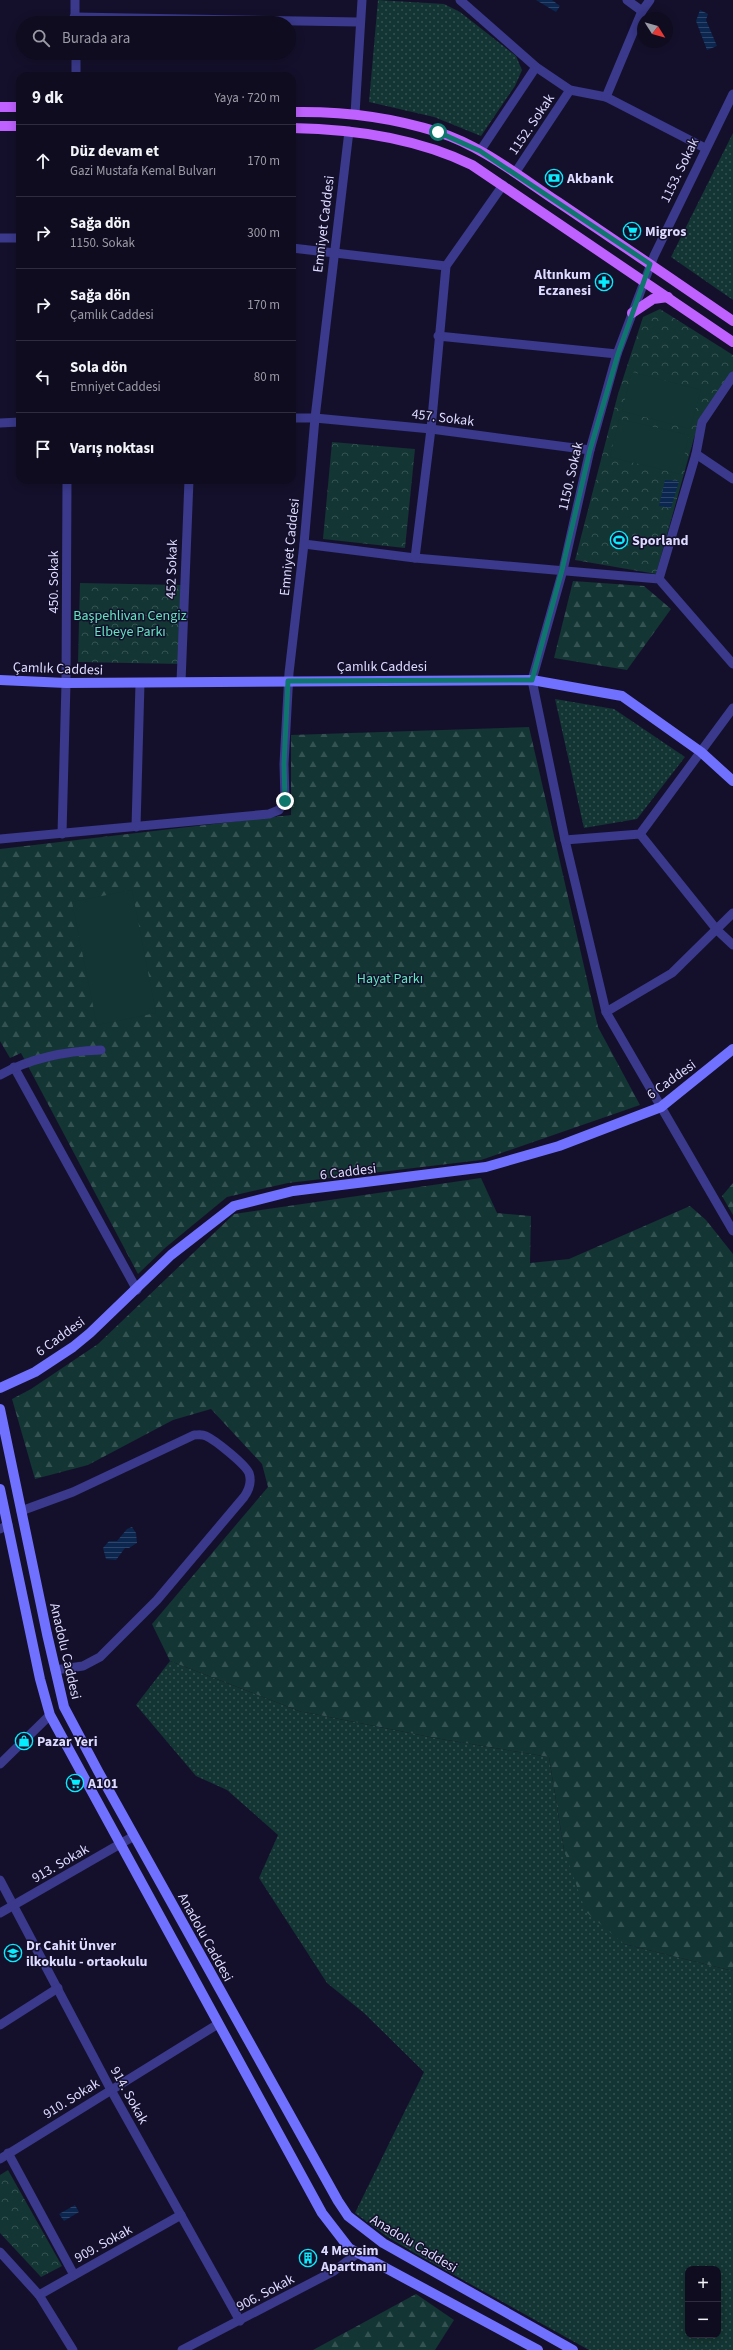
<!DOCTYPE html>
<html lang="tr">
<head>
<meta charset="utf-8">
<style>
	:root { --surface:#0f0c20; --page:#1d1a2d; --text:#f1f3f6; --muted:#9b9ba5; --line:#2f2c3e }
	body { margin:0; font-family:"Source Sans 3",sans-serif; background:var(--page); color:var(--text) }
	.controls { position:absolute; right:12px; bottom:12px; display:grid; overflow:hidden; border-radius:8px; box-shadow:0 2px 10px #0003 }
	.controls button { width:36px; height:36px; display:grid; place-items:center; padding:0; border:0; border-bottom:1px solid var(--line); background:var(--surface); color:var(--text); font:20px sans-serif }
	.compass { position:absolute; left:637px; top:12px; width:36px; height:36px; border-radius:50%; background:var(--surface); box-shadow:0 2px 10px #0003; rotate:127deg }
	.stop { position:absolute; width:12px; height:12px; margin:-9px; border:3px solid #0f766e; border-radius:50%; background:#fff }
	.stop.end { background:#0f766e; border-color:#fff; box-shadow:0 1px 4px #0008 }
	.list { margin:0; padding:0; list-style:none }
	h2 { display:flex; justify-content:space-between; align-items:center; height:52px; margin:0; padding:0 16px; font-size:17px }
	h2 small { font-size:13px; font-weight:400; color:var(--muted) }
	.list li { display:grid; grid-template-columns:26px 1fr auto; gap:12px; align-items:center; box-sizing:border-box; height:72px; padding:0 16px; border-top:1px solid var(--line) }
	.list b { display:block; font-size:15px; white-space:nowrap }
	.list p { margin:0; font-size:13px; white-space:nowrap; color:var(--muted) }
	.list em { font-size:13px; font-style:normal; color:var(--muted) }
	.icon { flex:none; width:22px; height:22px; fill:none; stroke:currentColor; stroke-width:2; stroke-linecap:round; stroke-linejoin:round }
	.map { position:relative; flex:none; width:733px; height:2350px; overflow:hidden }
	.search { position:absolute; background:var(--surface); box-shadow:0 2px 10px #0003; left:16px; top:16px; width:280px; height:44px; display:flex; align-items:center; gap:10px; box-sizing:border-box; padding:0 14px; border-radius:22px; color:var(--muted); font-size:15px }
	.panel { position:absolute; background:var(--surface); box-shadow:0 2px 10px #0003; left:16px; top:72px; width:280px; height:412px; border-radius:12px }
	.map>svg:first-child { display:block }
	.grass { fill:url(#grass-dots); fill-rule:evenodd }
	.forest { fill:url(#forest-firs) }
	.park { fill:url(#park-crowns) }
	.pitch { fill:#133533 }
	.water { fill:url(#water-rules) }
	.lines { fill:none; stroke-linecap:round; stroke-linejoin:round }
	.street { stroke:#3a398b; stroke-width:9 }
	.secondary { stroke:#7171ff; stroke-width:10 }
	.primary { stroke:#bf61ff; stroke-width:10 }
	.route { stroke:#0f766e; stroke-width:5 }
	.labels { text-anchor:middle; stroke-width:3; stroke-linejoin:round; paint-order:stroke }
	.street-label { font-size:14px; fill:#dddaff; stroke:#14102b }
	.poi-label { font-size:14px; font-weight:bold; fill:#dddaff; stroke:#14102b; text-anchor:start }
	.park-label { font-size:14px; fill:#60e5c0; stroke:#14102b }
</style>
</head>
<body>
<div class="map">
<svg width="733" height="2350" viewBox="0 0 733 2350">
	<defs>
		<pattern id="grass-dots" width="8" height="8" patternUnits="userSpaceOnUse"><rect width="8" height="8" fill="#133533"/><path d="M2 2h.1M6 6h.1" fill="none" stroke="#355252" stroke-width="1.8" stroke-linecap="round"/></pattern>
		<pattern id="forest-firs" width="22" height="20" patternUnits="userSpaceOnUse"><rect width="22" height="20" fill="#133533"/><path d="M5 1l3.5 6h-7zM16 11l3.5 6h-7z" fill="#355252"/></pattern>
		<pattern id="park-crowns" width="20" height="18" patternUnits="userSpaceOnUse"><rect width="20" height="18" fill="#133533"/><path d="M2 6a3 3 0 1 1 6 0M12 15a3 3 0 1 1 6 0" fill="none" stroke="#355252"/></pattern>
		<pattern id="water-rules" width="6" height="5" patternUnits="userSpaceOnUse"><rect width="6" height="5" fill="#0b264f"/><path d="M0 2.5h6" fill="none" stroke="#2e4569"/></pattern>
	</defs>
	<rect width="100%" height="100%" fill="#14102b"/>
	<!-- grass -->
	<g class="grass">
		<polygon points="378,0 444,4 460,12 516,56 522,70 515,86 481,136 434,117 369,102"/>
		<polygon points="733,133 733,300 671,257"/>
		<polygon points="555,699 614,709 685,757 637,819 584,828"/>
		<path d="M170,1661l129,50 136,27 114,19 15,93 60,94 109,27v379h-144l-171,-95 -32,-19 -31,-23 69,-141 -60,-59 -37,-30 -68,-105 19,-43 -51,-45 -31,-14 -60,-71zM688,2269h30v66h-30z"/>
	</g>
	<!-- forest -->
	<g class="forest">
		<polygon points="573,581 644,586 671,609 627,670 554,658"/>
		<polygon points="529,727 598,1027 640,1105 481,1160 288,1183 227,1197 165,1248 138,1274 21,1053 10,1058 0,1041 0,849 291,815 291,735"/>
		<polygon points="481,1178 497,1213 531,1216 530,1263 569,1259 690,1206 706,1220 733,1254 733,1971 624,1944 586,1912 564,1850 549,1757 435,1738 299,1711 170,1661 152,1624 268,1487 262,1464 211,1409 173,1420 88,1465 35,1479 12,1399 31,1389 98,1344 234,1214"/>
		<polygon points="733,1183 733,1215 722,1196"/>
		<polygon points="416,2294 454,2320 435,2350 313,2350"/>
	</g>
	<!-- park -->
	<g class="park">
		<polygon points="660,309 733,355 733,372 701,420 694,438 656,574 575,560 618,394 643,317"/>
		<polygon points="332,442 415,449 405,548 323,539"/>
		<polygon points="80,583 181,585 180,664 78,662"/>
		<polygon points="8,2170 62,2266 41,2277 0,2233 0,2175"/>
	</g>
	<!-- pitch -->
	<g class="pitch">
		<polygon points="632,372 701,390 690,429 622,411"/>
		<polygon points="619,419 689,435 680,474 610,457"/>
		<polygon points="132,890 156,1013 97,1025 72,902"/>
	</g>
	<!-- water -->
	<g class="water">
		<polygon points="536,0 552,0 560,6 556,12"/>
		<polygon points="700,10 708,14 706,20 717,46 707,50 696,21"/>
		<polygon points="665,480 679,481 671,508 659,506"/>
		<polygon points="132,1527 136,1533 137,1543 129,1548 125,1548 116,1560 106,1559 103,1548 109,1541 117,1541 127,1529"/>
		<polygon points="75,2205 79,2212 64,2221 59,2214"/>
	</g>
	<g class="lines">
		<!-- street -->
		<g class="street">
			<polyline points="460,0 536,67 570,90 606,97 705,148"/>
			<polyline points="627,0 642,11"/>
			<polyline points="74,17 359,22"/>
			<polyline points="75,23 75,0"/>
			<polyline points="76,53 76,76"/>
			<polyline points="733,94 654,256 617,354 590,450 563,570 532,680 565,840 606,1012 733,1231"/>
			<polyline points="606,97 642,11 650,0"/>
			<polyline points="355,114 362,0"/>
			<polyline points="480,151 536,67"/>
			<polyline points="515,173 570,90"/>
			<polyline points="0,238 20,238"/>
			<polyline points="292,248 446,266"/>
			<polyline points="438,336 617,354"/>
			<polyline points="292,418 315,418 431,429 590,450"/>
			<polyline points="0,423 20,422"/>
			<polyline points="696,454 733,479"/>
			<polyline points="304,544 415,558 659,579 733,664"/>
			<polyline points="415,558 431,429 446,266 503,185"/>
			<polyline points="659,579 696,454 702,422 733,376"/>
			<polyline points="181,682 189,480"/>
			<polyline points="136,827 140,683"/>
			<polyline points="62,834 66,683 67,480"/>
			<polyline points="640,834 717,930 733,945"/>
			<polyline points="0,839 269,814 279,810 285,801 284,764 289,673 304,544 315,418 349,131"/>
			<polyline points="565,840 640,834 733,708"/>
			<polyline points="606,1012 672,973 733,913"/>
			<polyline points="14,1067 137,1290"/>
			<path d="M0,1075c31,-17 65,-24 101,-25"/>
			<path d="M21,1511l52,-19 121,-57c4,0 8,-1 12,1 9,4 39,28 43,37 3,9 0,17 -5,24l-87,103 -57,57 -17,9 -28,4"/>
			<polyline points="0,1529 8,1525"/>
			<polyline points="0,1764 50,1715"/>
			<polyline points="0,1880 111,2090 240,2321"/>
			<polyline points="0,1913 134,1836"/>
			<polyline points="0,2025 58,1988"/>
			<polyline points="8,2153 74,2275"/>
			<polyline points="0,2159 218,2024"/>
			<polyline points="0,2252 39,2295 73,2350"/>
			<polyline points="39,2295 181,2215"/>
			<polyline points="182,2350 334,2271 358,2253"/>
		</g>
		<!-- secondary -->
		<g class="secondary">
			<polyline points="0,680 66,683 532,680 622,696 701,752 733,781"/>
			<polyline points="0,1388 35,1372 73,1347 90,1333 171,1255 234,1206 293,1191 486,1167 559,1146 661,1107 733,1049"/>
			<polyline points="0,1409 47,1634 64,1707 98,1771 338,2201 348,2216 383,2243 573,2350"/>
			<polyline points="0,1489 40,1679 50,1715 322,2213 349,2248 358,2253 538,2350"/>
		</g>
		<!-- primary -->
		<g class="primary">
			<polyline points="0,107 20,107"/>
			<path d="M292,112c50,-1 99,5 146,20 44,14 82,45 120,70 58,39 117,79 175,119"/>
			<polyline points="0,126 20,126"/>
			<path d="M292,128c61,1 125,10 180,37l261,177"/>
			<polyline points="632,313 653,299 668,297"/>
		</g>
	</g>
	<g class="lines">
		<!-- route -->
		<polyline class="route" points="285,801 284,764 288,681 532,680 562,570 590,450 618,354 650,264 480,151 438,132"/>
	</g>
	<!-- icons -->
	<defs>
		<symbol id="bank-ring" viewBox="-11 -11 22 22"><circle r="9.5" fill="#14102b" stroke="#06edff" stroke-width="1.5"/><path d="M-6-4H6V4H-6ZM0-2.3a2.3 2.3 0 1 0 0 4.6a2.3 2.3 0 1 0 0-4.6Z" fill="#06edff"/></symbol>
		<symbol id="supermarket-ring" viewBox="-11 -11 22 22"><circle r="9.5" fill="#14102b" stroke="#06edff" stroke-width="1.5"/><path d="M-6-5.5h2.5l.6 2H6L4.5 2H-2.5L-4.4-4H-6ZM-1.5 3.2a1.3 1.3 0 1 0 .1 0ZM3 3.2a1.3 1.3 0 1 0 .1 0Z" fill="#06edff"/></symbol>
		<symbol id="pharmacy-ring" viewBox="-11 -11 22 22"><circle r="9.5" fill="#14102b" stroke="#06edff" stroke-width="1.5"/><path d="M-2-6h4v4h4v4h-4v4h-4v-4h-4v-4h4Z" fill="#06edff"/></symbol>
		<symbol id="stadium-ring" viewBox="-11 -11 22 22"><circle r="9.5" fill="#14102b" stroke="#06edff" stroke-width="1.5"/><path d="M0-5a6.5 5 0 1 0 0 10a6.5 5 0 1 0 0-10ZM-3.5-1.8h7v3.6h-7Z" fill="#06edff"/></symbol>
		<symbol id="shop-ring" viewBox="-11 -11 22 22"><circle r="9.5" fill="#14102b" stroke="#06edff" stroke-width="1.5"/><path d="M-5-2.5h2.3a2.7 3.5 0 0 1 5.4 0H5L5.5 6h-11ZM-1.5-2.5h3a1.5 2.3 0 0 0-3 0Z" fill="#06edff"/></symbol>
		<symbol id="school-ring" viewBox="-11 -11 22 22"><circle r="9.5" fill="#14102b" stroke="#06edff" stroke-width="1.5"/><path d="M0-5L7-2L0 1L-7-2ZM-4 1L0 2.5L4 1V4Q0 6-4 4Z" fill="#06edff"/></symbol>
		<symbol id="building-ring" viewBox="-11 -11 22 22"><circle r="9.5" fill="#14102b" stroke="#06edff" stroke-width="1.5"/><path d="M-4-6H4V6H1V3H-1V6H-4ZM-2.5-4.3h1.7v1.8h-1.7ZM.8-4.3h1.7v1.8H.8ZM-2.5-1h1.7V.8h-1.7ZM.8-1h1.7V.8H.8Z" fill="#06edff"/></symbol>
	</defs>
	<g fill-rule="evenodd">
		<use href="#bank-ring" x="544" y="168" width="20" height="20"/>
		<use href="#supermarket-ring" x="622" y="221" width="20" height="20"/>
		<use href="#pharmacy-ring" x="594" y="272" width="20" height="20"/>
		<use href="#stadium-ring" x="609" y="530" width="20" height="20"/>
		<use href="#shop-ring" x="14" y="1731" width="20" height="20"/>
		<use href="#supermarket-ring" x="65" y="1773" width="20" height="20"/>
		<use href="#school-ring" x="3" y="1943" width="20" height="20"/>
		<use href="#building-ring" x="298" y="2248" width="20" height="20"/>
	</g>
	<g class="labels">
		<!-- street labels -->
		<g class="street-label">
			<text transform="translate(531 124) rotate(-56)" y="5">1152. Sokak</text>
			<text transform="translate(679 170) rotate(-64)" y="5">1153. Sokak</text>
			<text transform="translate(323 224) rotate(-83)" y="5">Emniyet Caddesi</text>
			<text transform="translate(443 417) rotate(7)" y="5">457. Sokak</text>
			<text transform="translate(570 476) rotate(-77)" y="5">1150. Sokak</text>
			<text transform="translate(289 547) rotate(-84)" y="5">Emniyet Caddesi</text>
			<text transform="translate(171 569) rotate(-88)" y="5">452 Sokak</text>
			<text transform="translate(53 582) rotate(-90)" y="5">450. Sokak</text>
			<text x="382" y="671">Çamlık Caddesi</text>
			<text transform="translate(58 668) rotate(2)" y="5">Çamlık Caddesi</text>
			<text transform="translate(671 1079) rotate(-36)" y="5">6 Caddesi</text>
			<text transform="translate(348 1171) rotate(-7)" y="5">6 Caddesi</text>
			<text transform="translate(60 1336) rotate(-36)" y="5">6 Caddesi</text>
			<text transform="translate(66 1651) rotate(77)" y="5">Anadolu Caddesi</text>
			<text transform="translate(60 1863) rotate(-30)" y="5">913. Sokak</text>
			<text transform="translate(206 1937) rotate(61)" y="5">Anadolu Caddesi</text>
			<text transform="translate(130 2095) rotate(61)" y="5">914. Sokak</text>
			<text transform="translate(71 2098) rotate(-32)" y="5">910. Sokak</text>
			<text transform="translate(103 2243) rotate(-29)" y="5">909. Sokak</text>
			<text transform="translate(414 2243) rotate(31)" y="5">Anadolu Caddesi</text>
			<text transform="translate(265 2292) rotate(-28)" y="5">906. Sokak</text>
		</g>
		<!-- poi labels -->
		<g class="poi-label">
			<text x="567" y="183">Akbank</text>
			<text x="645" y="236">Migros</text>
			<text x="591" y="279" text-anchor="end">Altınkum<tspan x="591" dy="16">Eczanesi</tspan></text>
			<text x="632" y="545">Sporland</text>
			<text x="37" y="1746">Pazar Yeri</text>
			<text x="88" y="1788">A101</text>
			<text x="26" y="1950">Dr Cahit Ünver<tspan x="26" dy="16">ilkokulu - ortaokulu</tspan></text>
			<text x="321" y="2255">4 Mevsim<tspan x="321" dy="16">Apartmanı</tspan></text>
		</g>
		<!-- park labels -->
		<g class="park-label">
			<text x="130" y="620">Başpehlivan Cengiz<tspan x="130" dy="16">Elbeye Parkı</tspan></text>
			<text x="390" y="983">Hayat Parkı</text>
		</g>
	</g>
</svg>
<div class="controls">
<button>+</button>
<button>−</button>
</div>
<svg class="compass" viewBox="-18 -18 36 36"><path d="M0-13l5 13h-10z" fill="#e53935"/><path d="M0 13l5-13h-10z" fill="#9b9ba5"/></svg>
<div class="stop" style="left:438px;top:132px"></div>
<div class="stop end" style="left:285px;top:801px"></div>
<div class="search"><svg class="icon" aria-label="search" viewBox="0 0 24 24"><circle cx="10" cy="10" r="6"/><path d="M15 15l6 6"/></svg>Burada ara</div>
<section class="panel">
<h2>9 dk<small>Yaya · 720 m</small></h2>
<ul class="list">
<li><svg class="icon" aria-label="ahead" viewBox="0 0 24 24"><path d="M12 20V5M6 11l6-6 6 6"/></svg><div><b>Düz devam et</b><p>Gazi Mustafa Kemal Bulvarı</p></div><em>170 m</em></li>
<li><svg class="icon" aria-label="right" viewBox="0 0 24 24"><path d="M7 20v-9h11M14 6l5 5-5 5"/></svg><div><b>Sağa dön</b><p>1150. Sokak</p></div><em>300 m</em></li>
<li><svg class="icon" aria-label="right" viewBox="0 0 24 24"><path d="M7 20v-9h11M14 6l5 5-5 5"/></svg><div><b>Sağa dön</b><p>Çamlık Caddesi</p></div><em>170 m</em></li>
<li><svg class="icon" aria-label="left" viewBox="0 0 24 24"><path d="M17 20v-9H6M10 6l-5 5 5 5"/></svg><div><b>Sola dön</b><p>Emniyet Caddesi</p></div><em>80 m</em></li>
<li><svg class="icon" aria-label="arrive" viewBox="0 0 24 24"><path d="M6 21V4h12l-3 4 3 4H6"/></svg><div><b>Varış noktası</b></div></li>
</ul>
</section>
</div>
</body>
</html>
